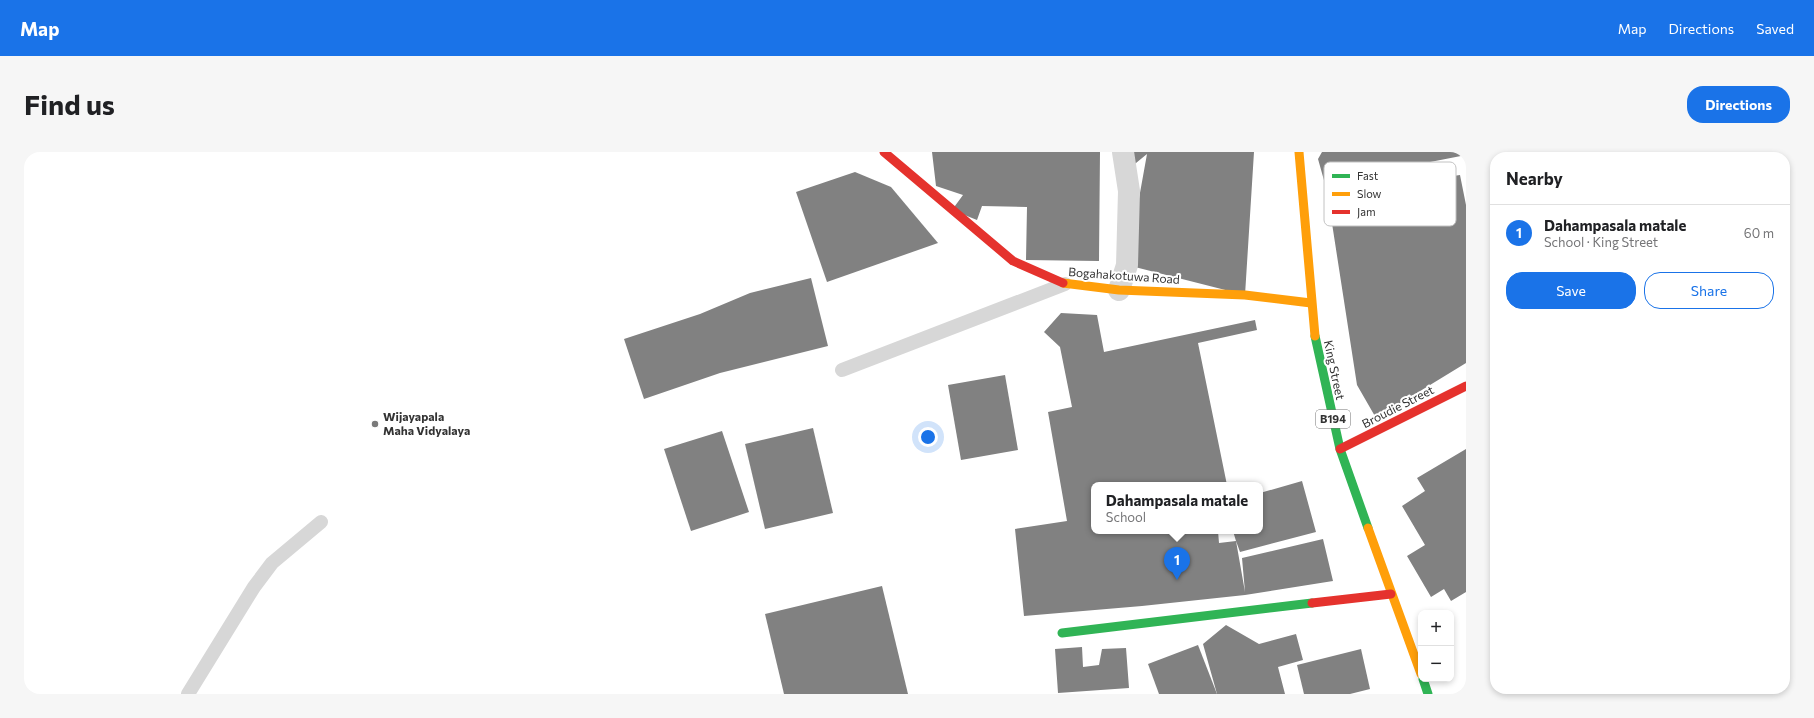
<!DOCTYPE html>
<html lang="en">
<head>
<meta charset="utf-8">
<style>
	:root { --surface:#fff; --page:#f6f6f6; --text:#202124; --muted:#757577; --line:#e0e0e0; --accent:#1a73e8 }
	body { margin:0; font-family:Commissioner,sans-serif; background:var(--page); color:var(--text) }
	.controls { position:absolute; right:12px; bottom:12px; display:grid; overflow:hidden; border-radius:8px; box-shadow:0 2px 6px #0003 }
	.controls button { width:36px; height:36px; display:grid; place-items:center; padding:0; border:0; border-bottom:1px solid var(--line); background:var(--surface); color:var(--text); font:20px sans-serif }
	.you { position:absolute; left:904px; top:285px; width:14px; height:14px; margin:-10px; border:3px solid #fff; border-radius:50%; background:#1a73e8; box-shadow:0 0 0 6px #1a73e833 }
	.badge { display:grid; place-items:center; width:26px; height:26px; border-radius:50%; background:var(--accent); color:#fff; font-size:13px; font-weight:700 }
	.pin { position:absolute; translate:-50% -33px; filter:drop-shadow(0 1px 2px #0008) }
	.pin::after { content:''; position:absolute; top:21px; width:14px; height:12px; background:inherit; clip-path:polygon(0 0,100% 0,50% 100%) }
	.popup { position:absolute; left:1067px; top:330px; width:172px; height:52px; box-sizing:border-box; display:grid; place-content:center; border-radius:8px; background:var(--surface); filter:drop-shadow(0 1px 3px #0005); font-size:13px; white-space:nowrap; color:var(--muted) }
	.popup b { font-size:15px; color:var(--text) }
	.popup::after { content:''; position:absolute; left:50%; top:100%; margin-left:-8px; border:8px solid transparent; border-top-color:var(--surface) }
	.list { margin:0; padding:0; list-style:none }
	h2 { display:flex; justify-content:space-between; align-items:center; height:52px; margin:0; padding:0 16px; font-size:17px }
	h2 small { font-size:13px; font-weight:400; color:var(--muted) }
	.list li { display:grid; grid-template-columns:26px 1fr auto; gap:12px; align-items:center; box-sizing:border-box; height:56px; padding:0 16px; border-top:1px solid var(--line) }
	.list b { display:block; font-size:15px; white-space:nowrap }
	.list p { margin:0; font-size:13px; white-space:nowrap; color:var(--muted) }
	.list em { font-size:13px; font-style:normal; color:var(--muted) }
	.actions { display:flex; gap:8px; padding:12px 16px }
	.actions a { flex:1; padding:9px 0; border:1px solid var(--accent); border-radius:16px; text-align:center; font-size:14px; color:var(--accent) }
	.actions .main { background:var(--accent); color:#fff }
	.map { position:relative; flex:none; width:1442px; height:542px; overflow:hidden; border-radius:16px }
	header { display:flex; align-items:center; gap:24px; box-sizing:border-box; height:56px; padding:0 20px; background:var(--accent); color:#fff }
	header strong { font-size:19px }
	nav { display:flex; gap:22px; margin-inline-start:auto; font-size:14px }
	.intro { display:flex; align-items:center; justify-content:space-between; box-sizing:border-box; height:96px; padding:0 24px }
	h1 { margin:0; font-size:28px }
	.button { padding:10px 18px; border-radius:16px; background:var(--accent); color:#fff; font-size:14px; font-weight:700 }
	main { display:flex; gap:24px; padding:0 24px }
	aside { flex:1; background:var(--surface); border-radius:16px; box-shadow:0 2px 6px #0003 }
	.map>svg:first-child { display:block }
	.building { fill:#818181 }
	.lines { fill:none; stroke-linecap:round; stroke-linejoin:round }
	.lane { stroke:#d7d7d7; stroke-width:14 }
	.street { stroke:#d7d7d7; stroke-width:22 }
	.fast { stroke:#30b455; stroke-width:9 }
	.slow { stroke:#ff9f0a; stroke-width:9 }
	.jam { stroke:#e5322d; stroke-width:9 }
	.poi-dot { fill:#7a7a7a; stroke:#fff; stroke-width:1.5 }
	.labels { text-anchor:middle; stroke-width:4; stroke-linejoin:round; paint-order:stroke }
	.shield { fill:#fff; stroke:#707070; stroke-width:1 }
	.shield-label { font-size:11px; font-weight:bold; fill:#333 }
	.street-label { font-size:12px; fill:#333; stroke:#fff }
	.poi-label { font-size:12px; font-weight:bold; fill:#333; stroke:#fff; text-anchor:start }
	.key { fill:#fff; stroke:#c2c2c2; stroke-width:1 }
	.key-label { font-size:11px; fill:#333 }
</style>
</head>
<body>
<header>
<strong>Map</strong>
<nav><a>Map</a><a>Directions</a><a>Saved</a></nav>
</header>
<div class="intro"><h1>Find us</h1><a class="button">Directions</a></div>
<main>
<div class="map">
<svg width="1442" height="542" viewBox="0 0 1442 542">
	<rect width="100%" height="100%" fill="#fff"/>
	<!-- building -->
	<g class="building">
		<polygon points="908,0 1076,0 1075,109 1002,108 1003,55 958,54 953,68 928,58 939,43 912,34"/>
		<polygon points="1099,0 1230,0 1221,143 1103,113 1123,2 1101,20"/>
		<polygon points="1298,0 1442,0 1442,3 1401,11 1360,34 1436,23 1442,53 1442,211 1352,266 1333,233 1303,39 1294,7"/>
		<polygon points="831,20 867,35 914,91 803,130 772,40"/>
		<polygon points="787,126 804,194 696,221 620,247 600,187 676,162 726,141"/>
		<polygon points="1037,161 1073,163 1080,200 1231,168 1233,178 1174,191 1203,333 1070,333 1070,379 1194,379 1195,391 1212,389 1209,379 1236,379 1236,341 1278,329 1292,380 1216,400 1212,389 1221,440 1218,406 1299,387 1309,429 1221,443 1118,454 1000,464 991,377 1043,369 1024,260 1048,255 1036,195 1020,180"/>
		<polygon points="981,223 994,298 937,308 924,233"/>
		<polygon points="789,276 809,361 741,377 721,292"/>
		<polygon points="698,279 725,360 667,379 640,297"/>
		<polygon points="1442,297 1442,440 1427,449 1420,437 1407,445 1383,404 1401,393 1378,354 1401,339 1393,326"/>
		<polygon points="858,434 884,542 760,542 741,462"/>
		<polygon points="1202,473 1235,492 1272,482 1279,508 1254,515 1261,542 1193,542 1179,492"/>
		<polygon points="1174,493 1193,542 1135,542 1124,512"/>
		<polygon points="1058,495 1059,515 1075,513 1078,497 1102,496 1105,536 1034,541 1031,497"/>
		<polygon points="1337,497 1346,537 1326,542 1280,542 1273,513"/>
	</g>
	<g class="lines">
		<!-- lane -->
		<g class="lane">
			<polyline points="818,218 1041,132"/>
			<polyline points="164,542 230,435 248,411 297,370"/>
		</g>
		<!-- street -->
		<polyline class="street" points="1095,138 1103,113 1105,39 1099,0"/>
		<!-- fast -->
		<g class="fast">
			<polyline points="1291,184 1316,297 1344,376"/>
			<polyline points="1038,481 1288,451"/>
			<polyline points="1399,527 1404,542"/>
		</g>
		<!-- slow -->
		<g class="slow">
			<polyline points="1275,0 1291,184"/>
			<polyline points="1039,131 1095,138 1221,143 1287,151"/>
			<polyline points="1344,376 1397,522"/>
		</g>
		<!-- jam -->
		<g class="jam">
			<polyline points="860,0 989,109 1039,131"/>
			<polyline points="1316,297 1442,234"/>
			<polyline points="1288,451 1367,442"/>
		</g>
	</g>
	<!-- markers -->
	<circle class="poi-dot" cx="351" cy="272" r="4"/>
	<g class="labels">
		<!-- shield labels -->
		<rect class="shield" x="1292" y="258" width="34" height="18" rx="3"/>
		<g class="shield-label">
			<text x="1309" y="271">B194</text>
		</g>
		<!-- street labels -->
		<g class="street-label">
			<text transform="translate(1100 124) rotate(4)" y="4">Bogahakotuwa Road</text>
			<text transform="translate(1310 218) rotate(78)" y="4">King Street</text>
			<text transform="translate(1374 255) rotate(-27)" y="4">Broudie Street</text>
		</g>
		<!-- poi labels -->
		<g class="poi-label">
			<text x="359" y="269">Wijayapala<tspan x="359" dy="14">Maha Vidyalaya</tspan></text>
		</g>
	</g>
	<!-- legend -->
	<rect x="1300" y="10" width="132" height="64" rx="6" class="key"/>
	<rect x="1308" y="22" width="18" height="4" fill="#30b455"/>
	<rect x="1308" y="40" width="18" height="4" fill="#ff9f0a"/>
	<rect x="1308" y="58" width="18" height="4" fill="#e5322d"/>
	<g class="key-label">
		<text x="1333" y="28">Fast</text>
		<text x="1333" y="46">Slow</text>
		<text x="1333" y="64">Jam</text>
	</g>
</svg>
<div class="controls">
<button>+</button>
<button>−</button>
</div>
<div class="you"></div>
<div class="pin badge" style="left:1153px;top:428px">1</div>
<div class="popup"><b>Dahampasala matale</b>School</div>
</div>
<aside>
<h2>Nearby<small></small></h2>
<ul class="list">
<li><span class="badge">1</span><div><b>Dahampasala matale</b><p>School · King Street</p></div><em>60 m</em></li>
</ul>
<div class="actions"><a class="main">Save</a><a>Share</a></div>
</aside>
</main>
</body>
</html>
